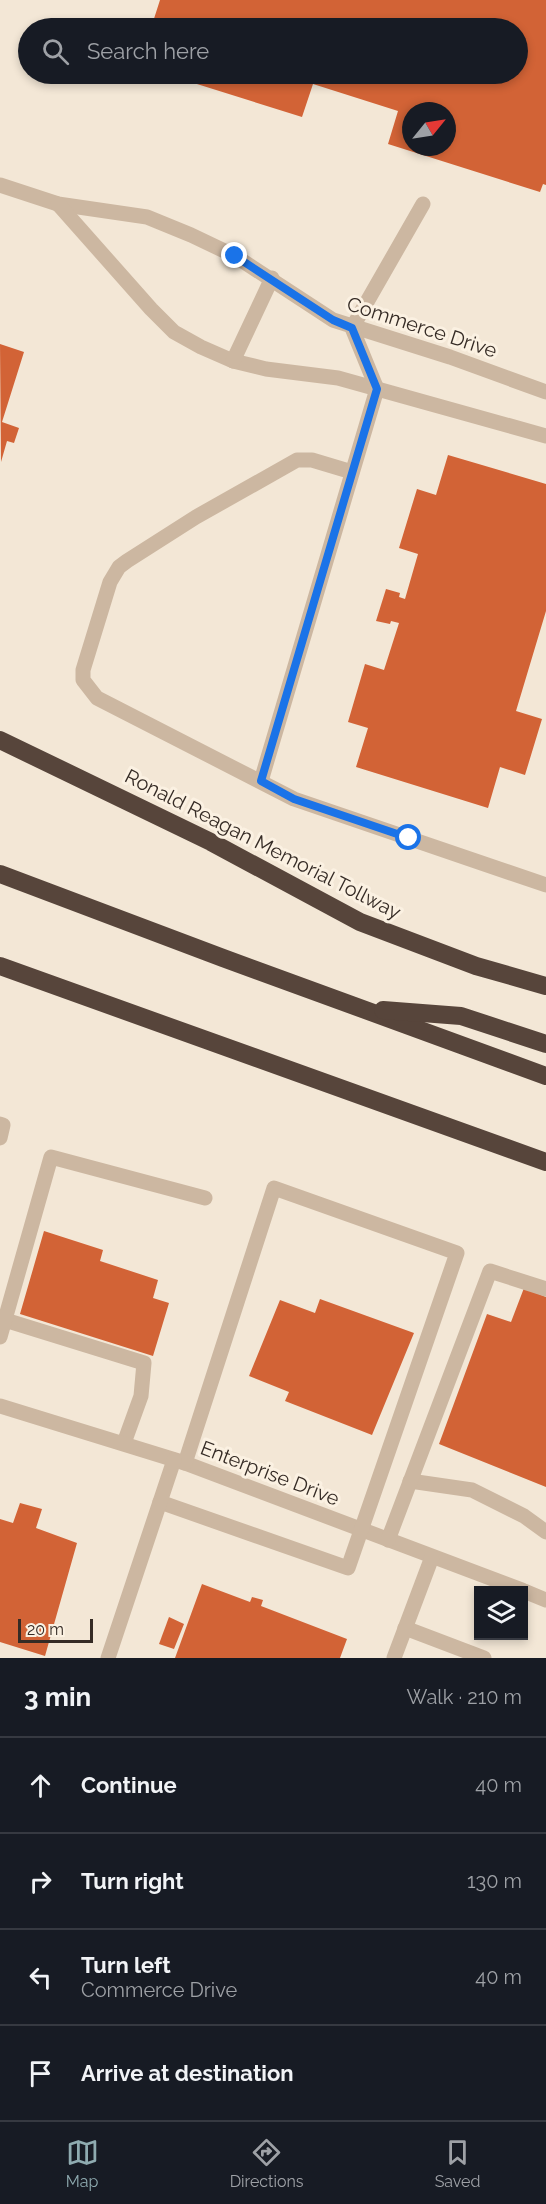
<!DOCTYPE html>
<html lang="en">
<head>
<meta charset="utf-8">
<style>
	:root { --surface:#171b24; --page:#20242c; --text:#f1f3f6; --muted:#9ea1a6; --line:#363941; --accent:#8fabb0 }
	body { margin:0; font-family:Raleway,sans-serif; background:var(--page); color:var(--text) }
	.controls { position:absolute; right:18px; bottom:18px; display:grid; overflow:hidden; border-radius:0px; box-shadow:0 3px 9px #0003 }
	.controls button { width:54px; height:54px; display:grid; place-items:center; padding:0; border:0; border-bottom:2px solid var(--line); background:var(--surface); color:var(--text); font:30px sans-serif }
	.compass { position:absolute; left:402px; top:102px; width:54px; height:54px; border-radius:50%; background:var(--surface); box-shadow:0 3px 9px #0003; rotate:60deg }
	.scale { position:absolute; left:18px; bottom:15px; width:75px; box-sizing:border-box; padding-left:6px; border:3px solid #352b25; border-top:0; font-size:16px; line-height:21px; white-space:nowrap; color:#352b25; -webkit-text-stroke:4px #fbf1e2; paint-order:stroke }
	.stop { position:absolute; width:18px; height:18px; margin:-14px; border:4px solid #1a73e8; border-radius:50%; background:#fff }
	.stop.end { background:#1a73e8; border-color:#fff; box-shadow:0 2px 6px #0008 }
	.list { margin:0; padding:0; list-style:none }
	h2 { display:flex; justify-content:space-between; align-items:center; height:78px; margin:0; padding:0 24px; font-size:26px }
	h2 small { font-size:20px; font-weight:400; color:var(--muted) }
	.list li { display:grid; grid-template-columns:39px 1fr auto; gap:18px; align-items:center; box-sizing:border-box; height:96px; padding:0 24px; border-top:2px solid var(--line) }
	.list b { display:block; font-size:22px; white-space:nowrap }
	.list p { margin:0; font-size:20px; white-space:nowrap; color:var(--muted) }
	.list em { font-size:20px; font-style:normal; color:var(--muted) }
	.icon { flex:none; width:33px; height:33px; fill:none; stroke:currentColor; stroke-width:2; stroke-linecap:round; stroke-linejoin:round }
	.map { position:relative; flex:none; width:546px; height:1658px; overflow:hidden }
	.search { position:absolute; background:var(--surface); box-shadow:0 3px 9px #0003; left:18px; right:18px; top:18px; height:66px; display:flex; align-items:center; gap:15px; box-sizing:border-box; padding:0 21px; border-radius:33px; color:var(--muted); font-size:22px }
	.sheet { height:462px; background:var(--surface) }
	nav { display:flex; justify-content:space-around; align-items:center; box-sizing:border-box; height:84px; border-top:2px solid var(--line); background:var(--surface); font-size:16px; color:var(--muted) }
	nav a { display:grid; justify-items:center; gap:3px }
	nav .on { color:var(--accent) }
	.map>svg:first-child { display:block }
	.building { fill:#d26336; fill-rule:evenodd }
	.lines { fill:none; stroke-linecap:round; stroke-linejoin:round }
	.minor { stroke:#ccb7a1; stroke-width:15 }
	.highway { stroke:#57453b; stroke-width:18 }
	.route { stroke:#1a73e8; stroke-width:8 }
	.labels { text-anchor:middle; stroke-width:6; stroke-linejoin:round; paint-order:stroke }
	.street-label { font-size:20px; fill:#352b25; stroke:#fbf1e2 }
</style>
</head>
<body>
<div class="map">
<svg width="546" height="1658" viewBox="0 0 546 1658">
	<rect width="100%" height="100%" fill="#f3e7d6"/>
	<!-- building -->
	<g class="building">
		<path d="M160,0h386v185l-3,-1 -3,8 -152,-48 10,-33 -85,-27 -11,33 -137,-43h353v-46h-367zM411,111h36v36h-36z"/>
		<polygon points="0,344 24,352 2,422 19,428 14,443 7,441 1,462"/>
		<polygon points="448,455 546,484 546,611 516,711 542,719 525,775 500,767 488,808 356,767 368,728 348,722 365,664 384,670 399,623 391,621 390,624 376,621 386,589 400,593 399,597 405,599 418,554 399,548 417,489 436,495"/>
		<polygon points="44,1231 103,1250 100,1261 158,1280 153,1298 169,1303 153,1356 20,1314"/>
		<polygon points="524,1288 546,1297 546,1487 439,1444 487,1314 511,1322"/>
		<polygon points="320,1299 414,1333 372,1435 285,1401 289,1392 249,1376 280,1300 315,1313"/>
		<polygon points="20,1503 42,1509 36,1528 77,1543 45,1656 0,1642 0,1519 13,1523"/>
		<polygon points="202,1584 250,1602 252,1597 263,1600 261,1606 347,1639 340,1658 175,1658"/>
		<polygon points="169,1617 184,1624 174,1649 159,1644"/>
	</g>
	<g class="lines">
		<!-- minor -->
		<g class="minor">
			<polyline points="0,185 58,204 147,217 191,235 235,256 333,320 450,357 546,392"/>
			<polyline points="58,204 151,309 174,332 201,347 233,361 266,369 338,378 546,436"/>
			<polyline points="233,361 272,278"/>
			<polyline points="352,472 312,460 297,460 196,517 127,561 119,567 110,582 83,670 83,680 97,698 294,799 546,885"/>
			<polyline points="261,781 377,389 352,328 423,204"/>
			<polyline points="0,1124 3,1125 0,1138"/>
			<polyline points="5,1320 144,1363 141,1396 124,1443"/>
			<polyline points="0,1337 51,1157 205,1198"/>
			<polyline points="0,1406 185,1463 522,1590"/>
			<polyline points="410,1481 472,1490 524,1516 546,1532"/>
			<polyline points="160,1502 348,1568 457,1253 274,1188 185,1463"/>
			<polyline points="388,1540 490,1271 546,1289"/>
			<polyline points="524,1591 546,1600"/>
			<polyline points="405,1628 484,1658"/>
			<polyline points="108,1658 174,1460"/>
			<polyline points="394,1658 432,1557"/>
		</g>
		<!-- highway -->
		<g class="highway">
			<polyline points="0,740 211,842 360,922 476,966 546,986"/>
			<polyline points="0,874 223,958 546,1076"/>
			<polyline points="0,966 546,1162"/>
			<polyline points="383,1010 461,1016 546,1044"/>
		</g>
	</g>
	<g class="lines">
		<!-- route -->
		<polyline class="route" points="235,256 333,320 352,328 377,389 261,781 294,799 409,838"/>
	</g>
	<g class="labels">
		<!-- street labels -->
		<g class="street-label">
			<text transform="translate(422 327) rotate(18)" y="7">Commerce Drive</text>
			<text transform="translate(263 844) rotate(27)" y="7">Ronald Reagan Memorial Tollway</text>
			<text transform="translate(270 1473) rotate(21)" y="7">Enterprise Drive</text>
		</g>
	</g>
</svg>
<div class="controls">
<button><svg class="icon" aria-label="layers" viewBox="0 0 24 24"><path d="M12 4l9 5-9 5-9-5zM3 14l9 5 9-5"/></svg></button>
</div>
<svg class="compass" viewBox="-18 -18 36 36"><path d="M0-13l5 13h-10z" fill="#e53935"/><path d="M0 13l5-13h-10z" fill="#9ea1a6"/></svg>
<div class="scale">20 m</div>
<div class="stop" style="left:409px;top:838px"></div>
<div class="stop end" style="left:235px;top:256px"></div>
<div class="search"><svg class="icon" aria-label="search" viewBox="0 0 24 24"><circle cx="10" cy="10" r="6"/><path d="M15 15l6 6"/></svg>Search here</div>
</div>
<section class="sheet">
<h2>3 min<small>Walk · 210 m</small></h2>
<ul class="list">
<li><svg class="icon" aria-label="ahead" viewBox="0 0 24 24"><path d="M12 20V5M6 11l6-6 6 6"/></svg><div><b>Continue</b></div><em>40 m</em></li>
<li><svg class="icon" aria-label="right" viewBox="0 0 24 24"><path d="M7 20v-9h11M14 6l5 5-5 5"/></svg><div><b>Turn right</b></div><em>130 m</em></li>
<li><svg class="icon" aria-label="left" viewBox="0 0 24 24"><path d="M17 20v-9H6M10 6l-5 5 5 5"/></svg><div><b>Turn left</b><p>Commerce Drive</p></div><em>40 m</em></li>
<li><svg class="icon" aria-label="arrive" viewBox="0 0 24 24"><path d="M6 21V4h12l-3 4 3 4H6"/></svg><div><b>Arrive at destination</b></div></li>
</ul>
</section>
<nav>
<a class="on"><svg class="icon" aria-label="map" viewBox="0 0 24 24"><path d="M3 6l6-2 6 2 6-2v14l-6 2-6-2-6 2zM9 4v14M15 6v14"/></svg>Map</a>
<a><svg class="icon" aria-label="directions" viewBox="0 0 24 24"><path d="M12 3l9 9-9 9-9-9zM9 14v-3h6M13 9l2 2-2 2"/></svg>Directions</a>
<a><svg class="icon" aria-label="saved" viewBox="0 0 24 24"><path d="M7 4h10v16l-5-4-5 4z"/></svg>Saved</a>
</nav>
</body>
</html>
